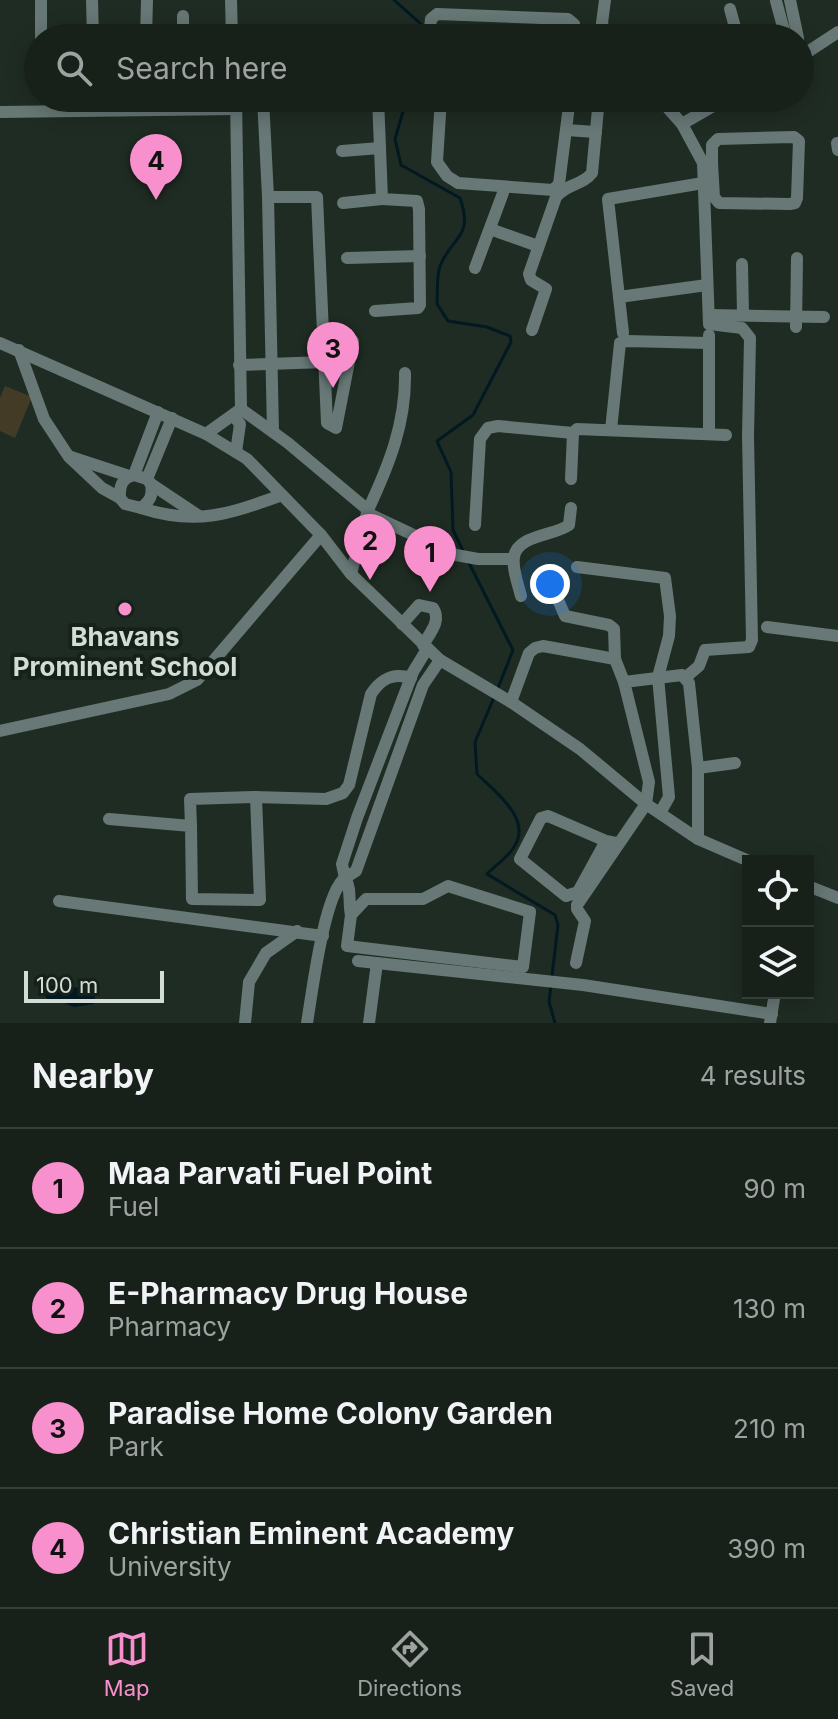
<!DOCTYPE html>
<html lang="en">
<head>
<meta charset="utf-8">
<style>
	:root { --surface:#17211a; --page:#202923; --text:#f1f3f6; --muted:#9ea3a2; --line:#363e39; --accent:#f790cd }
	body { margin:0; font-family:Inter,sans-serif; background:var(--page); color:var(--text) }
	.controls { position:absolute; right:24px; bottom:24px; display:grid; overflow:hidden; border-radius:0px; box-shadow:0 4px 20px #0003 }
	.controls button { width:72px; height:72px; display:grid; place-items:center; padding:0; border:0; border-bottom:2px solid var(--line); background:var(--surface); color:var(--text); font:40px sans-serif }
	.scale { position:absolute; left:24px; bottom:20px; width:140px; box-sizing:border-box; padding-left:8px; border:4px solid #d4dcd7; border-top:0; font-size:22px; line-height:28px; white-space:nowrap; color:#d4dcd7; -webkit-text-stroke:6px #15221a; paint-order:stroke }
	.you { position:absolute; left:550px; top:584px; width:28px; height:28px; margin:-20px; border:6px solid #fff; border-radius:50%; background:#1a73e8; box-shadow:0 0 0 12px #1a73e833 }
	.badge { display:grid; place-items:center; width:52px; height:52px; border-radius:50%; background:var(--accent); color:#111; font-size:26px; font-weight:700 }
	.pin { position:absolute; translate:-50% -66px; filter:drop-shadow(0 2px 4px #0008) }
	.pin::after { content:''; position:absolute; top:42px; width:28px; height:24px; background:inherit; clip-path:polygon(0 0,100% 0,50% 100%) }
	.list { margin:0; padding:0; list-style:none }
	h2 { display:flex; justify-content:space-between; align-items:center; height:104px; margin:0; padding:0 32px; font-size:34px }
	h2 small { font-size:26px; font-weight:400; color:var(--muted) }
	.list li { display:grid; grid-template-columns:52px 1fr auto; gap:24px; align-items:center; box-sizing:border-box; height:120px; padding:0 32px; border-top:2px solid var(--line) }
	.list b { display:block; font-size:30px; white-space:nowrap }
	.list p { margin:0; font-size:26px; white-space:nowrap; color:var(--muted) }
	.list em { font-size:26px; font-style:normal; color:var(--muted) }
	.icon { flex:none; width:44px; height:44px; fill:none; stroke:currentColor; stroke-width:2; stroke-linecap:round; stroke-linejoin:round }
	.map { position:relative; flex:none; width:838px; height:1023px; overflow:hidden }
	.search { position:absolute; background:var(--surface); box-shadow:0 4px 20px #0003; left:24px; right:24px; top:24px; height:88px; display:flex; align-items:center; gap:20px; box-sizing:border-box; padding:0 28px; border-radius:44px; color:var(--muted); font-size:30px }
	.sheet { height:584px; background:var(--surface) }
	nav { display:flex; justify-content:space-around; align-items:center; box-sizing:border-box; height:112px; border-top:2px solid var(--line); background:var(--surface); font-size:22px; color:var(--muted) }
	nav a { display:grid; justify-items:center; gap:4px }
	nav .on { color:var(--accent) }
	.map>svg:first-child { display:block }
	.green { fill:#443b26 }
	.water { fill:#021922 }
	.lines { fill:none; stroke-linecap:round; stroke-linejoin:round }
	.stream { stroke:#021922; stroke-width:3 }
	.minor { stroke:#677876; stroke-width:12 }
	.poi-dot { fill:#f790cd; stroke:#15221a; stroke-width:3 }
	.labels { text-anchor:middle; stroke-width:8; stroke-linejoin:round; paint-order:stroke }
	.poi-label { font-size:26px; font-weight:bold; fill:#d4dcd7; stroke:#15221a }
</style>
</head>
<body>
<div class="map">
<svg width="838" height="1023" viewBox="0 0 838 1023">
	<rect width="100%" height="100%" fill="#1f2c23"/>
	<!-- green -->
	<polygon class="green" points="5,386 32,397 15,438 0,431 0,398"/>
	<!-- water -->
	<polygon class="water" points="52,985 72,986 95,995 94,1004 74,1007 62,1002 48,1001 45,996 45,991"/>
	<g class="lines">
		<!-- stream -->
		<g class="stream">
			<polyline points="394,0 422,25 422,38"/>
			<path d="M407,98l-12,41 6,26 59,33c14,40 -8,38 -20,68 -4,11 -2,27 -3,38l11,17 39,6 23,9 1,6 -38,73 -36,26 14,31 2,58 10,21"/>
			<polyline points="468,561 513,650 498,688"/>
			<path d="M495,695l-20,47 2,32c17,17 56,45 37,73 -6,10 -18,18 -27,27l68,41 3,10 -6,51"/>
			<polyline points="551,984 549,1002 555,1023"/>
		</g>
		<!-- minor -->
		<g class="minor">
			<polyline points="41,0 41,38"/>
			<polyline points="92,0 93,38"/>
			<polyline points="231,0 232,38"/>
			<polyline points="605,0 602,23 606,38"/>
			<polyline points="790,0 798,38"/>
			<polyline points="776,1 786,38"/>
			<polyline points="730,9 738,38"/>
			<polyline points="183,16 183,38"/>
			<polyline points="375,30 375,38"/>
			<polyline points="691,31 692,38"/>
			<polyline points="146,38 147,0"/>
			<polyline points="429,38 431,19 437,14 568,19 574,24 573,38"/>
			<polyline points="800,57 838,32"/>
			<polyline points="263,98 268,197 273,432"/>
			<polyline points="441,98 437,162 447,176 458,183 553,190 559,184 570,98"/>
			<polyline points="659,98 682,124 703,163 709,324 742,328 750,338 748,436 752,640 749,647 705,650 699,666 686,677"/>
			<polyline points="296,99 353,98"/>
			<polyline points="0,112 236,109"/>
			<polyline points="682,124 727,98"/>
			<polyline points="566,130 596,132"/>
			<polyline points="837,143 838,150"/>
			<polyline points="342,151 380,148"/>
			<polyline points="703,163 712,163 712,145 718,139 794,137 799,141 797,198 795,203 790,204 719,203 714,197 712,163"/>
			<polyline points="268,197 317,197 327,423 336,428 353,341"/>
			<polyline points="343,203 382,199"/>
			<polyline points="490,229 538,246"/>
			<polyline points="347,258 420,256"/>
			<polyline points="742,264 743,315"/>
			<polyline points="475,268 503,193"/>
			<polyline points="619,297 608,199 703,183"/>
			<polyline points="375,311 418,308 420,305 419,209 417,201 382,199 378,98"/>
			<polyline points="709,315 824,317"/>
			<polyline points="796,327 797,258"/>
			<path d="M532,330l14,-41 -15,-9 -2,-6 27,-77c10,-13 27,-12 36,-24l7,-75"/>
			<polyline points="623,333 619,297 707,285"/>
			<polyline points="0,343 206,434 247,459 321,535 351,574 440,660 511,702 580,749 646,804 698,839 749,861"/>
			<path d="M19,350l25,69 25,38 33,31 18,10 5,6 16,4c9,-7 12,-12 10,-24"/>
			<polyline points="239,365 325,362"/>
			<polyline points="241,409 288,443 368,510 367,513 456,555 478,559 513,559"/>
			<polyline points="233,415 240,424 236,452"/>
			<polyline points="611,430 620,343 627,341 708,343"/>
			<polyline points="206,434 241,409 236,98"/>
			<polyline points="709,434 709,335"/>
			<polyline points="71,457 129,476"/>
			<polyline points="134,475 158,412"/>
			<polyline points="147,479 172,418"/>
			<polyline points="571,479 573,433 577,429 726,435"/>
			<path d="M120,498c-1,-12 2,-20 14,-23l13,4 4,5 48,32"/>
			<path d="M141,508c56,18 88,6 141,-13"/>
			<path d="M368,510c21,-45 38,-87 37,-137"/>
			<polyline points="475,525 480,439 488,428 498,426 573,433"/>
			<polyline points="577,567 665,578 670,616 669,636 658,677 669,797 660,813"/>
			<polyline points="351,574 367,513"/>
			<polyline points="554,576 556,595 565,616 609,625 614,629 615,659 624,682 649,782 646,804 577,905 577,909 585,921 576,963"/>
			<path d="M521,596c-3,-12 -9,-28 -7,-39 3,-22 40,-21 55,-32l2,-17"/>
			<path d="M402,624l17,-19 14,3c9,13 -4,26 -10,37"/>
			<polyline points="767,627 838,636"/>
			<polyline points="427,649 413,672 357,818 342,864 345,878 356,871 423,685 440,660"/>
			<polyline points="624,682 682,675 689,683 698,768 698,839"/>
			<polyline points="511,702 529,653 535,648 543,646 615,659"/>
			<polyline points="0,731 169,694 197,680 321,535"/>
			<polyline points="698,768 735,763"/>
			<polyline points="109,819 191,826 192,899 260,900 256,797"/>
			<path d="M191,826l-1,-27 63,-2 73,2 17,-6 6,-8 22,-91c10,-15 22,-22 40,-16"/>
			<polyline points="606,841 578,892 566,896 520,859 541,818 548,816 606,841 616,843"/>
			<polyline points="808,886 838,898"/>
			<polyline points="59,901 323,936"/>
			<polyline points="358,961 583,985 772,1014"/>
			<polyline points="245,1023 249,982 266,953 297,931"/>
			<path d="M307,1023c5,-29 17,-130 38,-145 7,11 3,25 6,37l15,-16h57l25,-13 82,26 -7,55 -176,-21 4,-31"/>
			<polyline points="369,1023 377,963"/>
			<polyline points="770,1023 775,993"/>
		</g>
	</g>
	<!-- markers -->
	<circle class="poi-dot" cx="125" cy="609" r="8"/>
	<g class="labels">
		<!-- poi labels -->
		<g class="poi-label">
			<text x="125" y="646">Bhavans<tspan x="125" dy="30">Prominent School</tspan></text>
		</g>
	</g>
</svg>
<div class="controls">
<button><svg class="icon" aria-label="locate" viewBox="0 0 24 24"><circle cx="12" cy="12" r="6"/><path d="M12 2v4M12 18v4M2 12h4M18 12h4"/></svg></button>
<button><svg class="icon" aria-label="layers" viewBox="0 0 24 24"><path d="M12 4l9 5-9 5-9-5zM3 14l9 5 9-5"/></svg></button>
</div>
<div class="scale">100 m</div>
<div class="you"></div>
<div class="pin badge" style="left:430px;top:592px">1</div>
<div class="pin badge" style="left:370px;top:580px">2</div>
<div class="pin badge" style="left:333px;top:388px">3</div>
<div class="pin badge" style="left:156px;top:200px">4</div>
<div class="search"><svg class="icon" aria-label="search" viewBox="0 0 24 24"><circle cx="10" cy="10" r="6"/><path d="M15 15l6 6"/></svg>Search here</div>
</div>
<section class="sheet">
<h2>Nearby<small>4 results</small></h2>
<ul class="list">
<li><span class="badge">1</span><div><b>Maa Parvati Fuel Point</b><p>Fuel</p></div><em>90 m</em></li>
<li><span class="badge">2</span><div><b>E-Pharmacy Drug House</b><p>Pharmacy</p></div><em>130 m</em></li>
<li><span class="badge">3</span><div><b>Paradise Home Colony Garden</b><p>Park</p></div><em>210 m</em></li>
<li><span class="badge">4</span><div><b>Christian Eminent Academy</b><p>University</p></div><em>390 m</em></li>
</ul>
</section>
<nav>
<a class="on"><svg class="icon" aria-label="map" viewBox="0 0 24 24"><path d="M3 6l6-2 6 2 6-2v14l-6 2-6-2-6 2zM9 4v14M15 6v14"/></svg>Map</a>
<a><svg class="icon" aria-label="directions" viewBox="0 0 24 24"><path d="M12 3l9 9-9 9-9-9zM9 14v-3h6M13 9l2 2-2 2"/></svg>Directions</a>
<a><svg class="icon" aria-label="saved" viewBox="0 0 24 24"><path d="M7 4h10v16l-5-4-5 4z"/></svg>Saved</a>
</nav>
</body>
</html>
